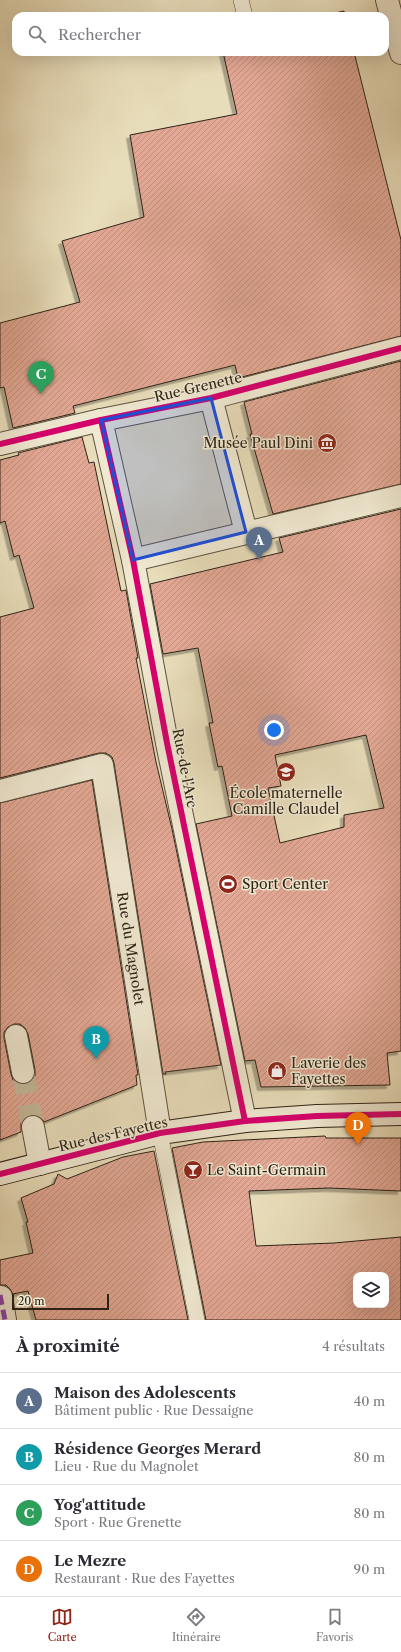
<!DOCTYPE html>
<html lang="fr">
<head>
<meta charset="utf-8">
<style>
	:root { --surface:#fff; --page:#f2f2f3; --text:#2b2b33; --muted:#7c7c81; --line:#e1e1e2; --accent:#8f2418 }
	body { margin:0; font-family:"Libre Caslon Text",serif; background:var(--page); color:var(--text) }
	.controls { position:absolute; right:12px; bottom:12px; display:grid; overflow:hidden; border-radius:8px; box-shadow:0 4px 16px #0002 }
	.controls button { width:36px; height:36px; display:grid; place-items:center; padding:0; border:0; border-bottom:1px solid var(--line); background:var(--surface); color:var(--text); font:20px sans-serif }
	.scale { position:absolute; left:12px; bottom:10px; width:97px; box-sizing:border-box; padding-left:4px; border:2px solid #2e2316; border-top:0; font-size:11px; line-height:14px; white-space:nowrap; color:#2e2316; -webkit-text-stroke:3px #f0e9d2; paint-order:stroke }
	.you { position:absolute; left:274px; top:730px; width:14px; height:14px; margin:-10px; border:3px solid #fff; border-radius:50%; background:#1a73e8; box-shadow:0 0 0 6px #1a73e833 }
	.badge { display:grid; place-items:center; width:26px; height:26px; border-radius:50%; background:var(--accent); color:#fff; font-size:13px; font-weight:700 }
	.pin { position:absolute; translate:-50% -33px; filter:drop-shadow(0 1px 2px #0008) }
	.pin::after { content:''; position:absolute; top:21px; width:14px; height:12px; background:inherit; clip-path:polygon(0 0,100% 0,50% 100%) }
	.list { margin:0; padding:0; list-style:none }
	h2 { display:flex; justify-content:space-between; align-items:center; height:52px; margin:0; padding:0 16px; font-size:17px }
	h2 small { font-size:13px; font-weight:400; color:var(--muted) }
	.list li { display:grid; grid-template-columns:26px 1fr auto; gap:12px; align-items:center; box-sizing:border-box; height:56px; padding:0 16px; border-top:1px solid var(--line) }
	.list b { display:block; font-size:15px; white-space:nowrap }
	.list p { margin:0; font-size:13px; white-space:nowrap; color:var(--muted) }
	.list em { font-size:13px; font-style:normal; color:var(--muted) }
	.icon { flex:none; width:22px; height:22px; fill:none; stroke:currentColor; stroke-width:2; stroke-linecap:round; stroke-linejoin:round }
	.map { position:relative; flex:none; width:401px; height:1320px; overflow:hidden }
	.search { position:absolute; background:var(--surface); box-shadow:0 4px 16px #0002; left:12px; right:12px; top:12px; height:44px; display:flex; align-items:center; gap:10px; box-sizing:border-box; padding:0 14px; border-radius:12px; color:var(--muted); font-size:15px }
	.sheet { height:276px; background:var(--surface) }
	nav { display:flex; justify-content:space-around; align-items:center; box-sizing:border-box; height:56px; border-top:1px solid var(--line); background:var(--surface); font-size:11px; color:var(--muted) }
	nav a { display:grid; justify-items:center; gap:2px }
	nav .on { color:var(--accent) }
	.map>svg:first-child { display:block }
	.building { fill:url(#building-hatch); stroke:#2e2316; fill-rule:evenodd; filter:url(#shadow) }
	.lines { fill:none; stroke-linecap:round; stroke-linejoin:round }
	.street-tunnel { stroke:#c3b899; stroke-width:22; stroke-dasharray:22 11; stroke-linecap:butt }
	.lane-casing { stroke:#5c523f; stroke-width:16 }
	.street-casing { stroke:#5c523f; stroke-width:24 }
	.secondary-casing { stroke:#2e2316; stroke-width:24 }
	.lane { stroke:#f0e9d2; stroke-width:15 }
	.street { stroke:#f0e9d2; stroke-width:22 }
	.secondary { stroke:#f0e9d2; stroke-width:22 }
	.quiet { stroke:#8e44ad; stroke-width:5; stroke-dasharray:10 5; stroke-linecap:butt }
	.cycleway-casing { stroke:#f0e9d2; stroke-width:8 }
	.cycleway { stroke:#d6006c; stroke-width:6 }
	.marked { fill:#1d4ed8; fill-opacity:0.2; stroke:#1d4ed8; stroke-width:3; stroke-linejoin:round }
	.labels { text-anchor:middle; stroke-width:3; stroke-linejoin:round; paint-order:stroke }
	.street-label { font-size:14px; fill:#2e2316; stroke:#f0e9d2 }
	.poi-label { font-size:14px; fill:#2e2316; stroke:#f0e9d2; text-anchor:start }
</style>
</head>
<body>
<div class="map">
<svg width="401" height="1320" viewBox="0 0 401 1320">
	<defs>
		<pattern id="building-hatch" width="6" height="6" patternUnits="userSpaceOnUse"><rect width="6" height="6" fill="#e3a895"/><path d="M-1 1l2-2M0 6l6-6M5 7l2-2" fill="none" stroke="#c39080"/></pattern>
		<filter id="shadow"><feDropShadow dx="-3.5" dy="3.5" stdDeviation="0" flood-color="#0004"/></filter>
	</defs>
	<rect width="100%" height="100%" fill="#e8ddba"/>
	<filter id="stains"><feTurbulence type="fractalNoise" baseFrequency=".005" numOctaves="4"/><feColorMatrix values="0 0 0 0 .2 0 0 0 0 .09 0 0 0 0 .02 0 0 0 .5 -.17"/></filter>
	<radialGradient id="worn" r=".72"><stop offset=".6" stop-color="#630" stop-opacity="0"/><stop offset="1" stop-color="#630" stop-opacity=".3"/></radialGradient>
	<!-- building -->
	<g class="building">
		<polygon points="344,11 345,16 322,16"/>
		<polygon points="223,52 354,52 401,240 401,336 238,378 235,365 73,406 75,413 13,428 4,387 0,388 0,323 80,302 62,241 144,217 130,135 237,114"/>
		<polygon points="401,361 401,484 273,514 250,434 252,434 244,402"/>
		<polygon points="82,437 89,463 94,462 121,591 126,590 138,658 136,658 156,762 172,829 221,1065 165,1072 166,1074 163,1074 114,763 112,757 106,753 99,753 0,778 0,617 34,608 19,555 14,557 5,521 0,523 0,460 19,455 18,453"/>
		<path d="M401,509v542l-14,2 3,32 -129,2 -6,-27 -10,1 -49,-237 36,-8 -10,-50 -4,1 -9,-44h4l-15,-75 -35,6 -13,-70 133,-32 -4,-14zM366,735l18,73 -40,7v12l-64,16 -12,-55 13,-2 -6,-31z"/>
		<path d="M92,780l46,295h-2l1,10 -93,37 -2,-3 -5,-4h-7l-5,2 -4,6v9l-21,8v-337zM14,1024h6l5,4 3,6 7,36v6l-4,5 -5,3h-7l-6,-4 -2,-6 -7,-36v-6l4,-5z"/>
		<path d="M325,1136l1,2h75v53l-72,-3 -80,3 7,55 78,-3 67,-6v83h-195l-34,-172 31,-6zM356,1275h30v30h-30z"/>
		<polygon points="154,1151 188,1320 36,1320 28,1291 13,1294 10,1289 6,1285 0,1285 0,1260 33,1253 26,1222 28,1222 21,1198 54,1184 58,1174 67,1179 123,1157"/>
	</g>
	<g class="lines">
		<!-- street-tunnel -->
		<polyline class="street-tunnel" points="23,1072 33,1127"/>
		<defs>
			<g id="lane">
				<polyline points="241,0 245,16"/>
				<polyline points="160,1133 197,1320"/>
			</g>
			<g id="street">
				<polyline points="387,0 401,53"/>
				<polyline points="211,398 246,532"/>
				<polyline points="101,420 133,560 167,743 245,1121"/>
				<polyline points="0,444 101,420 211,398 401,348"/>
				<polyline points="133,560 401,496"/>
				<path id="s1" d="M0,791l102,-26 58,368"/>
				<polyline points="16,1036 23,1072"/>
				<polyline points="33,1127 40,1164"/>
				<polyline points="1,1297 5,1320"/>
			</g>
			<polyline id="secondary" points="0,1174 160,1133 245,1121 317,1116 401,1114"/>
		</defs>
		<!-- lane casing -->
		<use href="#lane" class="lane-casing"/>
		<!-- street casing -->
		<use href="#street" class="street-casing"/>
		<!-- secondary casing -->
		<use href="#secondary" class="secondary-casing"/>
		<!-- lane -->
		<use href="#lane" class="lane"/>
		<!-- street -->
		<use href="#street" class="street"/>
		<!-- secondary -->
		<use href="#secondary" class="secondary"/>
		<!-- quiet -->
		<polyline class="quiet" points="0,1295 5,1320"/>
		<defs>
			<g id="cycleway">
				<polyline points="101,420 133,560 167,743 245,1121"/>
				<polyline points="0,444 101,420 211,398 401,348"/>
				<polyline points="0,1174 160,1133 245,1121 317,1116 401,1114"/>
			</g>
		</defs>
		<!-- cycleway casing -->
		<use href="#cycleway" class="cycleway-casing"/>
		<!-- cycleway -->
		<use href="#cycleway" class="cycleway"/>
	</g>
	<!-- marked area -->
	<path class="marked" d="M211,398l35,134 -113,28 -32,-140z"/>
	<!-- icons -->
	<defs>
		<symbol id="museum-disc" viewBox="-11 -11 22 22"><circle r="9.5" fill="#8f2418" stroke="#f0e9d2"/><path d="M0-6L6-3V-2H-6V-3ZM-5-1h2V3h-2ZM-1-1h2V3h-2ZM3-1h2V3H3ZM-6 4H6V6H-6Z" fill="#fff"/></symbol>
		<symbol id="school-disc" viewBox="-11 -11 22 22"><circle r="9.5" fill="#8f2418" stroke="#f0e9d2"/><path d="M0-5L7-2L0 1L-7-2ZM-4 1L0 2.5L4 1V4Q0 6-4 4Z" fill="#fff"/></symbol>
		<symbol id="stadium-disc" viewBox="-11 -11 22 22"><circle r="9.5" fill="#8f2418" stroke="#f0e9d2"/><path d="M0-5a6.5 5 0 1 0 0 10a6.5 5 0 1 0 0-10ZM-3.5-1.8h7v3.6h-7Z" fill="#fff"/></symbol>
		<symbol id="shop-disc" viewBox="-11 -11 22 22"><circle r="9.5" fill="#8f2418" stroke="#f0e9d2"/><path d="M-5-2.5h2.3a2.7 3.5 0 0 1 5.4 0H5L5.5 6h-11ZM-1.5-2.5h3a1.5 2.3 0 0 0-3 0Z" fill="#fff"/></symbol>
		<symbol id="bar-disc" viewBox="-11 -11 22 22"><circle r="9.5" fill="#8f2418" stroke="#f0e9d2"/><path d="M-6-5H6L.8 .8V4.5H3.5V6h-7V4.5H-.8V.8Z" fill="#fff"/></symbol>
	</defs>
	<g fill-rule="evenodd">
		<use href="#museum-disc" x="316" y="432" width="22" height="22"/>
		<use href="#school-disc" x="275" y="761" width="22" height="22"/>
		<use href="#stadium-disc" x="217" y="873" width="22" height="22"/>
		<use href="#shop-disc" x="266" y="1060" width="22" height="22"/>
		<use href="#bar-disc" x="182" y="1159" width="22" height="22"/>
	</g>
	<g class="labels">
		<!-- street labels -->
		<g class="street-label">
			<text transform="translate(198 387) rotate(-13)" y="5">Rue Grenette</text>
			<text transform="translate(185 768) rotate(79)" y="5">Rue de l'Arc</text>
			<text dy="5" stroke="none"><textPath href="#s1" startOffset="291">Rue du Magnolet</textPath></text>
			<text transform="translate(113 1134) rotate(-13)" y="5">Rue des Fayettes</text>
		</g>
		<!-- poi labels -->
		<g class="poi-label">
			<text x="313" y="448" text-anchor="end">Musée Paul Dini</text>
			<text x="286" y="798" text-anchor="middle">École maternelle<tspan x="286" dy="16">Camille Claudel</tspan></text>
			<text x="242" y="889">Sport Center</text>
			<text x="291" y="1068">Laverie des<tspan x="291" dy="16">Fayettes</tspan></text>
			<text x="207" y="1175">Le Saint-Germain</text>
		</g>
	</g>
	<rect width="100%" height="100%" filter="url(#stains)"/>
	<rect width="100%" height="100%" fill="url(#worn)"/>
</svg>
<div class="controls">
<button><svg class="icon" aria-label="layers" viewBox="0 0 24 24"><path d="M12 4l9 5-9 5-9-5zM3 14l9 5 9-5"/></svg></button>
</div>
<div class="scale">20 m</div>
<div class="you"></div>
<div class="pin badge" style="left:259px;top:560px;background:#5c6f8a">A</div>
<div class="pin badge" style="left:96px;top:1059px;background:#0f9aa8">B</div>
<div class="pin badge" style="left:41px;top:394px;background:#2e9e5b">C</div>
<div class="pin badge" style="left:358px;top:1145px;background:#e8710a">D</div>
<div class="search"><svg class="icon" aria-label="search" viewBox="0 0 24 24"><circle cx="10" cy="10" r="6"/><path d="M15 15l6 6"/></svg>Rechercher</div>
</div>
<section class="sheet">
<h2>À proximité<small>4 résultats</small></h2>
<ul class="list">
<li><span class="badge" style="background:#5c6f8a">A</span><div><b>Maison des Adolescents</b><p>Bâtiment public · Rue Dessaigne</p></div><em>40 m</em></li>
<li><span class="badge" style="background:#0f9aa8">B</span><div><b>Résidence Georges Merard</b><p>Lieu · Rue du Magnolet</p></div><em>80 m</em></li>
<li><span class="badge" style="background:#2e9e5b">C</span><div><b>Yog'attitude</b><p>Sport · Rue Grenette</p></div><em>80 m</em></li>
<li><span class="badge" style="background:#e8710a">D</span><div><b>Le Mezre</b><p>Restaurant · Rue des Fayettes</p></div><em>90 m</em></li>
</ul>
</section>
<nav>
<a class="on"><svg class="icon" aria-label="map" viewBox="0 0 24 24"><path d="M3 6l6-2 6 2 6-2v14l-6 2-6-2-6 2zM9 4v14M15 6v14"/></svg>Carte</a>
<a><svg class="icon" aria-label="directions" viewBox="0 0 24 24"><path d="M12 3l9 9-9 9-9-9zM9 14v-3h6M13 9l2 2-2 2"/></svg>Itinéraire</a>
<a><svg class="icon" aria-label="saved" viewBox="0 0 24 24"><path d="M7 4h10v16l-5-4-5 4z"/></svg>Favoris</a>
</nav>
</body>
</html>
